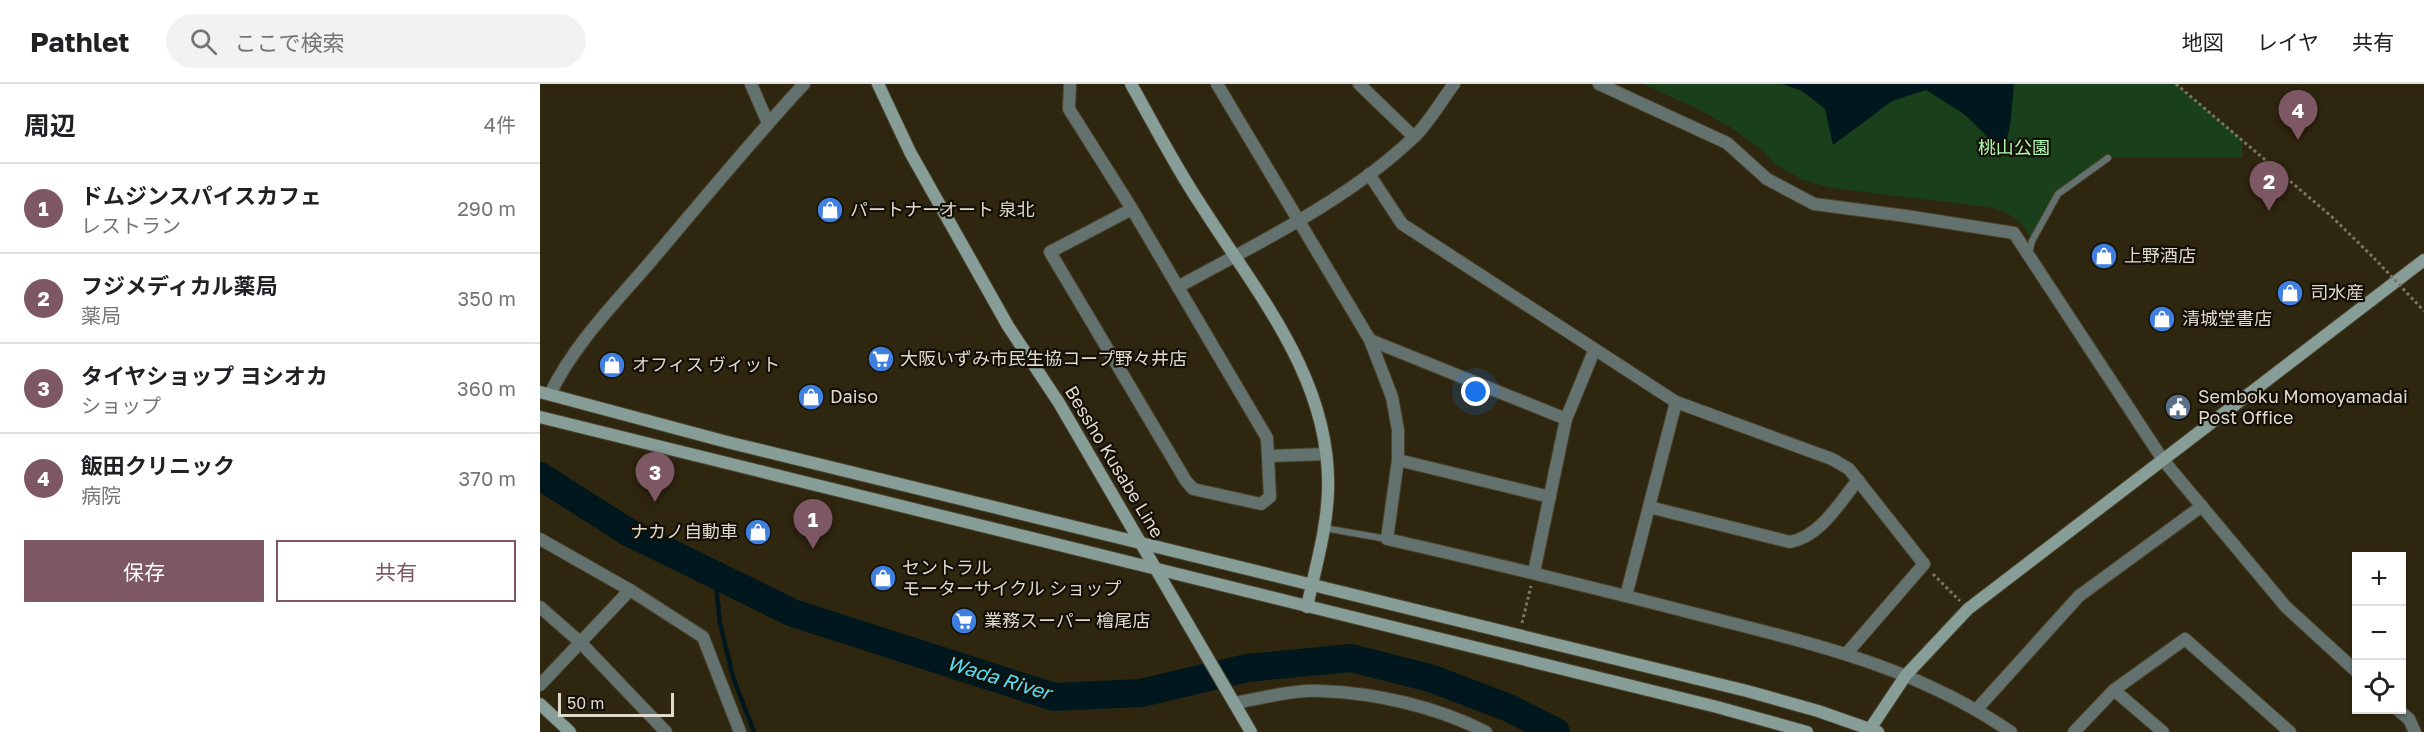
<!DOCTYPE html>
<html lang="ja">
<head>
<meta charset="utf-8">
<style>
	:root { --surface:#fff; --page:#f2f2f2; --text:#202124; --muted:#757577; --line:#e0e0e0; --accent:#7e5765 }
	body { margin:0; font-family:"Golos Text","Noto Sans JP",sans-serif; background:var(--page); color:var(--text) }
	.controls { position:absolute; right:18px; bottom:18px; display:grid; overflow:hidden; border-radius:0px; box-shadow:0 2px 4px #0004 }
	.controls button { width:54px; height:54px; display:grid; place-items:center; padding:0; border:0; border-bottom:2px solid var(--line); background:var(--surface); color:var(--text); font:30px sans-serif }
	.scale { position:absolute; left:18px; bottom:15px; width:116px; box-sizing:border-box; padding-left:6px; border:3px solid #dfdacc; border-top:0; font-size:16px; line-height:21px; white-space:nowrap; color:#dfdacc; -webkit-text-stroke:4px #140f06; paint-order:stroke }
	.you { position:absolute; left:936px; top:308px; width:21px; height:21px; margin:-15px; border:4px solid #fff; border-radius:50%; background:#1a73e8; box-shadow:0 0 0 9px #1a73e833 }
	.badge { display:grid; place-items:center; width:39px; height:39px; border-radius:50%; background:var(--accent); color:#fff; font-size:20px; font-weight:700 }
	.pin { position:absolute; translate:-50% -50px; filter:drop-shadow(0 2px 3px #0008) }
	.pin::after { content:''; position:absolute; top:32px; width:21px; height:18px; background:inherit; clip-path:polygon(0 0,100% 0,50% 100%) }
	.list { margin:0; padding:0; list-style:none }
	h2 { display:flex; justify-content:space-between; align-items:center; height:78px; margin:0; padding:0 24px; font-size:26px }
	h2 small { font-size:20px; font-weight:400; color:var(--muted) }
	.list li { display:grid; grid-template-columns:39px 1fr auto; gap:18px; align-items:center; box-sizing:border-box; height:90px; padding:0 24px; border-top:2px solid var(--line) }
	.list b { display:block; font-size:22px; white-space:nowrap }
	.list p { margin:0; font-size:20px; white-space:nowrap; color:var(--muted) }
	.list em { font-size:20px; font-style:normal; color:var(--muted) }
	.actions { display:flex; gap:12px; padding:18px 24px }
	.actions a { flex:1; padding:14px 0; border:2px solid var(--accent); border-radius:0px; text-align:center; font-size:21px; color:var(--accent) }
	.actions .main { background:var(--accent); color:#fff }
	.icon { flex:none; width:33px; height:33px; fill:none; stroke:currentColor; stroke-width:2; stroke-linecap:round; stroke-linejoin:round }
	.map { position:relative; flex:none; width:1884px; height:648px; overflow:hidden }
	header { display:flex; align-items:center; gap:36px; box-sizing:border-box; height:84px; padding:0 30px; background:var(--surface); border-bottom:2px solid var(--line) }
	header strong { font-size:28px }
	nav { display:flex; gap:33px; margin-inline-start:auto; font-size:21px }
	.search { width:420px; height:54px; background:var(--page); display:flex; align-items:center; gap:15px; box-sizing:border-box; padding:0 21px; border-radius:33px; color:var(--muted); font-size:22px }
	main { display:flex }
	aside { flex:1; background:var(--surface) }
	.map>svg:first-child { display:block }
	.green { fill:#1a401b }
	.water { fill:#00181d }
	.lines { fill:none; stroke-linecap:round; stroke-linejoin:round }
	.stream { stroke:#00181d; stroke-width:4.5 }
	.river { stroke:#00181d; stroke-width:28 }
	.lane-casing { stroke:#4b432d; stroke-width:8 }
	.street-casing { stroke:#4b432d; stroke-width:14 }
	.secondary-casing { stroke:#4b432d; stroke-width:14 }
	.path { stroke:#7c7562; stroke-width:3; stroke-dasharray:3 3; stroke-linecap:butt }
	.lane { stroke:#64726f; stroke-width:6 }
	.street { stroke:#64726f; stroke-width:12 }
	.secondary { stroke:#869d98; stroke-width:12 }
	.path-bridge { stroke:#7c7562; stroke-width:3; stroke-dasharray:3 3; stroke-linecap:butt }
	.labels { text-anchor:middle; stroke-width:4.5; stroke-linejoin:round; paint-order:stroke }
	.park-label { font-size:18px; fill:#b1f9b0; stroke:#140f06 }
	.poi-label { font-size:18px; fill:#dfdacc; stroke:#140f06; text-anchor:start }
	.street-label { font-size:18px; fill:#dfdacc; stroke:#140f06 }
	.water-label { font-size:20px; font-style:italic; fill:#54def5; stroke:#140f06 }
</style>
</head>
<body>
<header>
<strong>Pathlet</strong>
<div class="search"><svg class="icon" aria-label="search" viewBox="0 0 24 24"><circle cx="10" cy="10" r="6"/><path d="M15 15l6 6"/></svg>ここで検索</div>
<nav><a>地図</a><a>レイヤ</a><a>共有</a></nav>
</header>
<main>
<aside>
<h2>周辺<small>4件</small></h2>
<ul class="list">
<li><span class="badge">1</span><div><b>ドムジンスパイスカフェ</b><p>レストラン</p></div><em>290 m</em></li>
<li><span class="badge">2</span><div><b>フジメディカル薬局</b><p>薬局</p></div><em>350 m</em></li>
<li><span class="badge">3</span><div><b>タイヤショップ ヨシオカ</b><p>ショップ</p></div><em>360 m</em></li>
<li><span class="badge">4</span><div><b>飯田クリニック</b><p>病院</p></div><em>370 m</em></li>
</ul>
<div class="actions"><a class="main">保存</a><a>共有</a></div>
</aside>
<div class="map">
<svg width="1884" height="648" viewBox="0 0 1884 648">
	<rect width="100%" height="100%" fill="#2f260f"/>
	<!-- green -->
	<path class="green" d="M1103,0h533l66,55v19h-134l-50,36 -26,47c-10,-21 -22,-28 -43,-34l-157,-19 -29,-8 -28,-16 -13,-14 -30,-22 -34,-19z"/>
	<!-- water -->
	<polygon class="water" points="1242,0 1474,0 1470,43 1463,68 1424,30 1386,6 1352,17 1293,61 1285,25 1262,7"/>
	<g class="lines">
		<!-- stream -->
		<polyline class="stream" points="175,491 180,539 193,593 214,648"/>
		<!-- river -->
		<polyline class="river" points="0,392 88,448 253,529 514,613 601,609 707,584 811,574 890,594 969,624 1016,648"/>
		<defs>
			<g id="lane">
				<polyline points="1489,169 1492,157 1518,110 1568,74"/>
				<polyline points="784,444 847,455"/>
			</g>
			<g id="street">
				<polyline points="211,0 228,39"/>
				<polyline points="530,0 529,25 592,125 727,354 730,413 721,420 653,405 646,397 510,168 592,125"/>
				<path d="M677,0l153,256 22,57 6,33v30l-11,79c105,24 209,49 313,76 112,29 213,50 311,117"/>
				<polyline points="819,0 874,53"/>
				<polyline points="1059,0 1187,59 1227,95 1274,120 1366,132 1474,149 1623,376 1746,523 1816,587"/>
				<polyline points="829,90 862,140 1136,318 1292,375 1309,385 1384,480 1307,569"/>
				<path d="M638,203c78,-43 170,-87 235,-149 16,-15 28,-37 41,-54"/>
				<polyline points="830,256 1026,335"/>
				<path d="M10,310c24,-50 66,-92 102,-134 50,-59 99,-119 152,-176"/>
				<polyline points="729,372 786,370"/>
				<polyline points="858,376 1010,413"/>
				<path d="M1109,423l141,35c31,-6 49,-39 68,-62"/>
				<polyline points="0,455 90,506 163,553 200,648"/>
				<polyline points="994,488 1026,335 1054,267"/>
				<polyline points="1086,512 1136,318"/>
				<polyline points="0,523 40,558 126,648"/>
				<polyline points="0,601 90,506"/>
				<polyline points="1574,606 1623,648"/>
				<path d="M694,619c26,-4 60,-14 87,-12 56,2 116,16 165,41"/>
				<polyline points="1437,625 1539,512 1662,422"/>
				<polyline points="1858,626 1869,635 1875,648"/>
				<polyline points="1534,648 1574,606 1645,555 1750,648"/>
			</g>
			<g id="secondary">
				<polyline points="338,0 370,68 468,242 519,319 711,648"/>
				<path d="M591,0c22,39 43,80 68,118 56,89 133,177 129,289 -1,38 -13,78 -21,116"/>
				<polyline points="0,308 187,358 1207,607 1278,627 1338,648"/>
				<polyline points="0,333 1177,623 1267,648"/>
				<polyline points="0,620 30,648"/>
				<polyline points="1330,645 1366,591 1428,525 1884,176"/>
			</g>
		</defs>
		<!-- lane casing -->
		<use href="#lane" class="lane-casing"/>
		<!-- street casing -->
		<use href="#street" class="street-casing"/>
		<!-- secondary casing -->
		<use href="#secondary" class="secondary-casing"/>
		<!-- path -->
		<g class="path">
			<polyline points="1636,0 1791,132 1834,174"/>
			<polyline points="1393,490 1420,517"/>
			<polyline points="982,539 991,502"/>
		</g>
		<!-- lane -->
		<use href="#lane" class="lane"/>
		<!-- street -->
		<use href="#street" class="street"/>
		<!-- secondary -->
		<use href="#secondary" class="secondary"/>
		<!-- path-bridge -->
		<polyline class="path-bridge" points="1834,174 1884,227"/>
	</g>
	<!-- icons -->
	<defs>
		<symbol id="shop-disc" viewBox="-11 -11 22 22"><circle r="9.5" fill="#3f7fe0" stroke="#140f06"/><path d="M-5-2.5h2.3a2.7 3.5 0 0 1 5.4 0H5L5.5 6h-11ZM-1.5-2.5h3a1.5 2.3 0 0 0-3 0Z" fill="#fff"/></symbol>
		<symbol id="supermarket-disc" viewBox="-11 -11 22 22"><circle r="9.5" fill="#3f7fe0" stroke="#140f06"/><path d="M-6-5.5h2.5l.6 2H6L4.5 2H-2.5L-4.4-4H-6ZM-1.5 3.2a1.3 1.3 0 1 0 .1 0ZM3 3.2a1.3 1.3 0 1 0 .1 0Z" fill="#fff"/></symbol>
		<symbol id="civic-disc" viewBox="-11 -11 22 22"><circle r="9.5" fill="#5c6f8a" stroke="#140f06"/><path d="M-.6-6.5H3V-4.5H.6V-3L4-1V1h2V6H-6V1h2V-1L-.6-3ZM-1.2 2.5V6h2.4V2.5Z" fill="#fff"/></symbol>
	</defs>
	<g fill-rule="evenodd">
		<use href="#shop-disc" x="275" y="111" width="30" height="30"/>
		<use href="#shop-disc" x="1549" y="157" width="30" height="30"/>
		<use href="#shop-disc" x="1735" y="194" width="30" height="30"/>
		<use href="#shop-disc" x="1607" y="220" width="30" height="30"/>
		<use href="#supermarket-disc" x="326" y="260" width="30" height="30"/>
		<use href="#shop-disc" x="57" y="266" width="30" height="30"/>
		<use href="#shop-disc" x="256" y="298" width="30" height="30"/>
		<use href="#civic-disc" x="1623" y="308" width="30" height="30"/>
		<use href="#shop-disc" x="203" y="433" width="30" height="30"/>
		<use href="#shop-disc" x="328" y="479" width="30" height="30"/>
		<use href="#supermarket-disc" x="409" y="522" width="30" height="30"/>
	</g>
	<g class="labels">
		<!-- park labels -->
		<g class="park-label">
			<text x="1474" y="70">桃山公園</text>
		</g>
		<!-- poi labels -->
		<g class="poi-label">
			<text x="310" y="132">パートナーオート 泉北</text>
			<text x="1584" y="178">上野酒店</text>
			<text x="1770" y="215">司水産</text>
			<text x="1642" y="241">清城堂書店</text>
			<text x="360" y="281">大阪いずみ市民生協コープ野々井店</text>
			<text x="92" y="287">オフィス ヴィット</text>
			<text x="290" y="319">Daiso</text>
			<text x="1658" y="319">Semboku Momoyamadai<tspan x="1658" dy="21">Post Office</tspan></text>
			<text x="198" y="454" text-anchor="end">ナカノ自動車</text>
			<text x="362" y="490">セントラル<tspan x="362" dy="21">モーターサイクル ショップ</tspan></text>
			<text x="444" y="543">業務スーパー 檜尾店</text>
		</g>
		<!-- street labels -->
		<g class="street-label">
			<text transform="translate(574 378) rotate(59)" y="6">Bessho Kusabe Line</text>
		</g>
		<!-- water labels -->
		<g class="water-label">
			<text transform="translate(459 594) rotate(17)" y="7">Wada River</text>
		</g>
	</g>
</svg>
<div class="controls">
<button>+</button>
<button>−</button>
<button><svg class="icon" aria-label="locate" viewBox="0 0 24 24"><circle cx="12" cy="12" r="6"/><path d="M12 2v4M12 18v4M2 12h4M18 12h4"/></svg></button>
</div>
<div class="scale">50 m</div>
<div class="you"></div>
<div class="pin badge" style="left:273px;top:465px">1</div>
<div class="pin badge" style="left:1729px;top:127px">2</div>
<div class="pin badge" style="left:115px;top:418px">3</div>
<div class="pin badge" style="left:1758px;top:56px">4</div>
</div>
</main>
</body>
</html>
